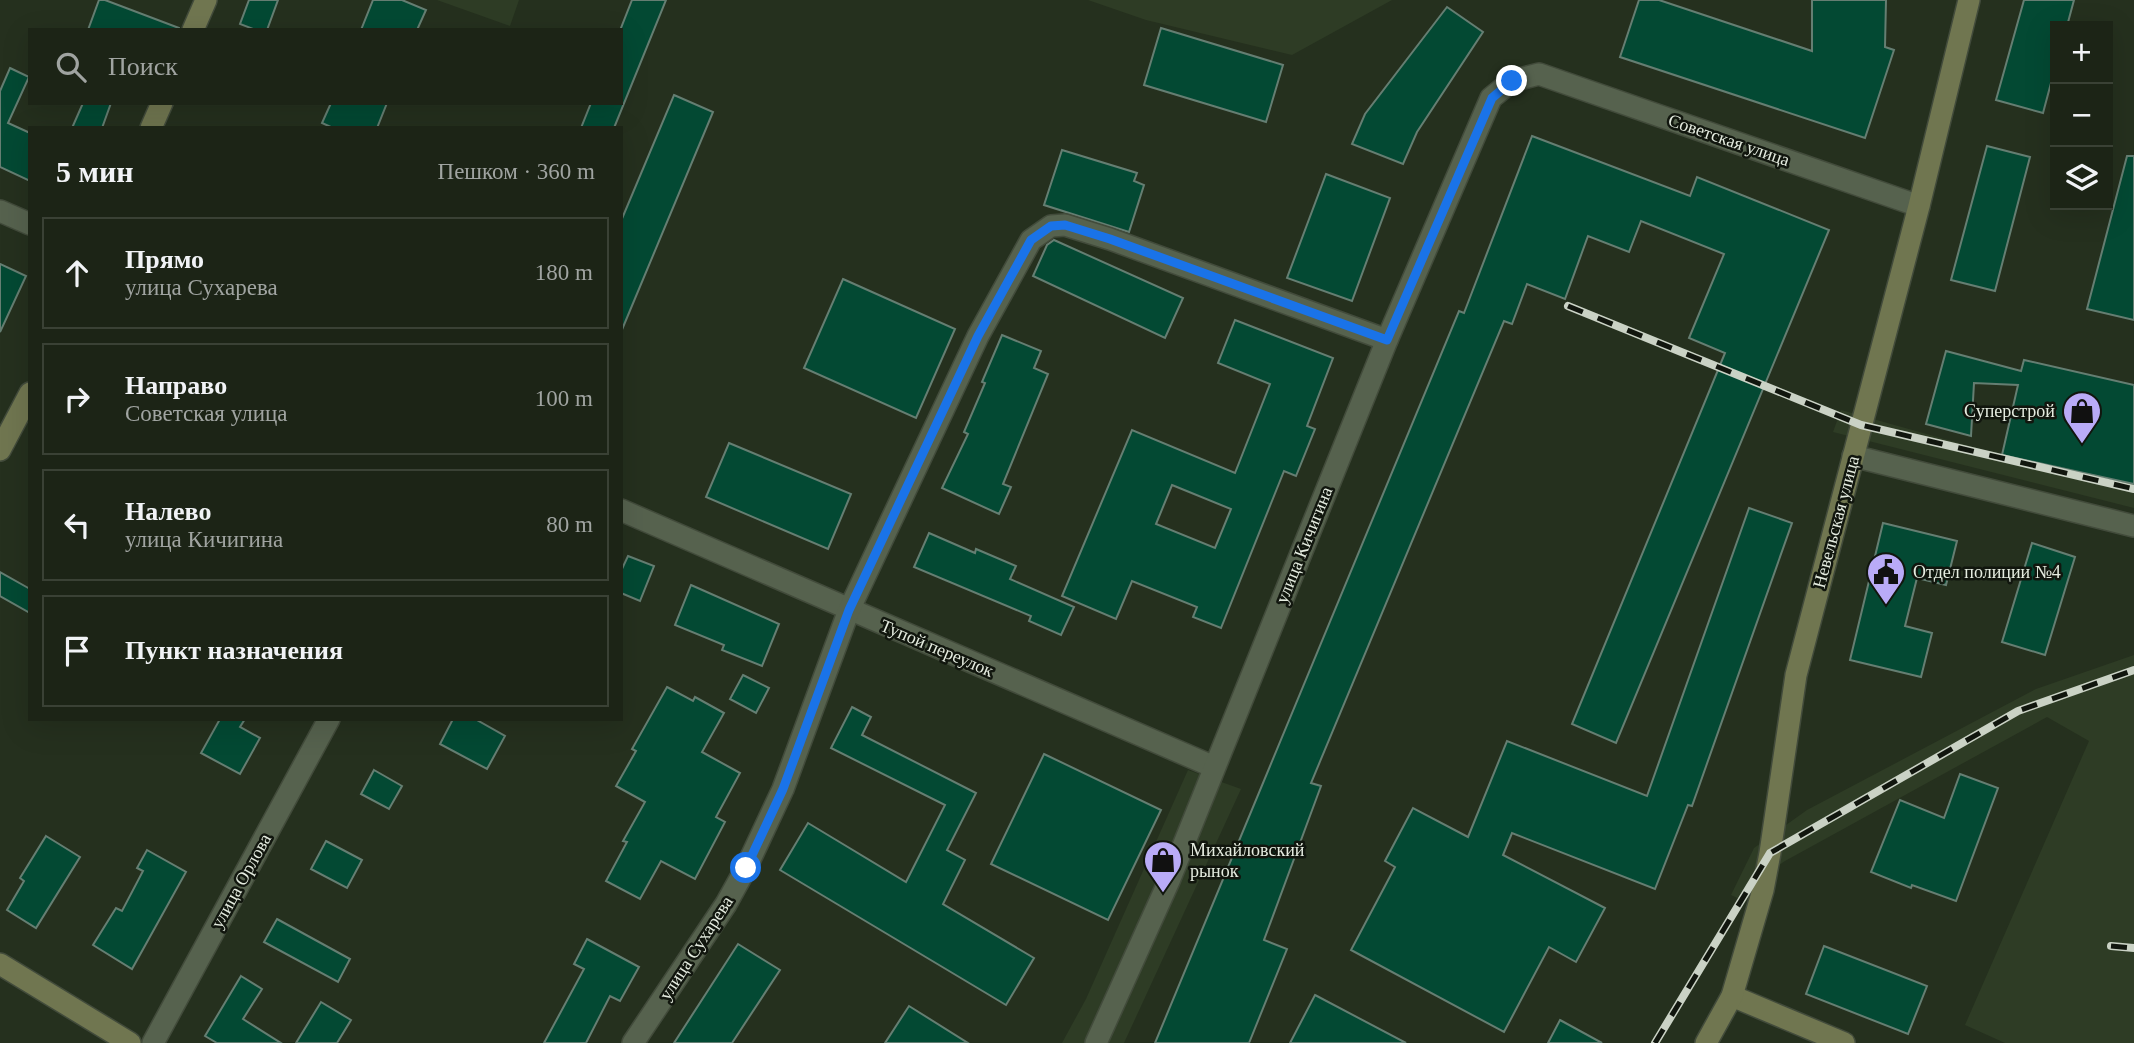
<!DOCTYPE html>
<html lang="ru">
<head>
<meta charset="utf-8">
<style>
	:root { --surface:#1c2416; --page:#293023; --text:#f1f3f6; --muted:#a0a4a1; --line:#3a4135 }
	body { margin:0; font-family:"Times New Roman",serif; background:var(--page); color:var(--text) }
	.controls { position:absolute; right:21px; top:21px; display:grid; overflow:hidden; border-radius:0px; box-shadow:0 7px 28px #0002 }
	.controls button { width:63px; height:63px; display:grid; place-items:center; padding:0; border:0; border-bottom:2px solid var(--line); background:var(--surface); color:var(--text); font:35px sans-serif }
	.stop { position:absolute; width:21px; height:21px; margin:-16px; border:5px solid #1a73e8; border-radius:50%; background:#fff }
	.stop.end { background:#1a73e8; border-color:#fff; box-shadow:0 2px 7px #0008 }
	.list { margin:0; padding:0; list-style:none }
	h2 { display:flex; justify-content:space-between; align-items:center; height:91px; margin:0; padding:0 28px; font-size:30px }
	h2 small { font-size:23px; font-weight:400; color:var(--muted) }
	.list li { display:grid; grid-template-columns:46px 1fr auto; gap:21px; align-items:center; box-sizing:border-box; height:112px; margin:0 14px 14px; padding:0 14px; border:2px solid var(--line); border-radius:0px }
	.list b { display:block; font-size:26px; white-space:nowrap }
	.list p { margin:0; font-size:23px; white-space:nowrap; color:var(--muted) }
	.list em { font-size:23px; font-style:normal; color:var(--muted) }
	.icon { flex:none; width:38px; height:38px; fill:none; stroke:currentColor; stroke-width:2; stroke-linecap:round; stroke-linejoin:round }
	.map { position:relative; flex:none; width:2134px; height:1043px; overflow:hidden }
	.search { position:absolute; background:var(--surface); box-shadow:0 7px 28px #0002; left:28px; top:28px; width:595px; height:77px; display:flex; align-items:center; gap:18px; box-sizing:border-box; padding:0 24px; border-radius:0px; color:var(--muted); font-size:26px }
	.panel { position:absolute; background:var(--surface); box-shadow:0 7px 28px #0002; left:28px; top:126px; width:595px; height:595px; border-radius:0px }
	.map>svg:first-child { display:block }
	.built { fill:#2e3c25 }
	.building { fill:#034933; stroke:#657e72; stroke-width:2; fill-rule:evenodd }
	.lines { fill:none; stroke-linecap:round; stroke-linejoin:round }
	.street-casing { stroke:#424b3b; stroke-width:24 }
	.secondary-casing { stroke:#424b3b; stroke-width:24 }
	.street { stroke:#56624e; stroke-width:21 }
	.secondary { stroke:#707650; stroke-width:21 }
	.rail-casing { stroke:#cad2c5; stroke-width:8 }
	.rail { stroke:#11160e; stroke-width:5; stroke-dasharray:16; stroke-linecap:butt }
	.route { stroke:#1a73e8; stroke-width:9 }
	.labels { text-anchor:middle; stroke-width:5; stroke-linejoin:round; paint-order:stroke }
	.street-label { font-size:18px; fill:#e5ece0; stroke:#11160e }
	.poi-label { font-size:18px; fill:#e5ece0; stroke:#11160e; text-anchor:start }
</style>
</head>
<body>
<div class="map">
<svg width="2134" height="1043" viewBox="0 0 2134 1043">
	<rect width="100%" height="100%" fill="#25301e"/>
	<!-- built -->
	<g class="built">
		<polygon points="437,0 519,0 510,26"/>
		<polygon points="1088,0 1392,0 1292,55 1146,20"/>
		<polygon points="1841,410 1998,454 2134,483 2134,508 1833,432"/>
		<polygon points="2134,655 2134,1043 2005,1043 1965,1025 2089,741 2047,717 1785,861 1761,877 1746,902 1731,895 1754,848 1807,810 2036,689"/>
		<polygon points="1188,770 1241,789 1124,1043 1062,1043 1086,999"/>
	</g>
	<!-- building -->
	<g class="building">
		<polygon points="99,0 105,0 179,28 179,30 88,30"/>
		<polygon points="249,0 278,0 267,30 256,30 240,24"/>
		<polygon points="373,0 402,0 426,10 417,30 361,30"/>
		<polygon points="632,0 666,0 614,128 581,128 591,103 621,103 621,28"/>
		<polygon points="1639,0 1659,0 1812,51 1812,0 1886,0 1885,47 1894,50 1865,138 1620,57"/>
		<polygon points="2024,0 2074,0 2067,26 2055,26 2055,68 2043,113 1996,100"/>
		<polygon points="1447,7 1483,32 1417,132 1403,164 1352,144 1365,114"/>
		<polygon points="1161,28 1283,65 1266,122 1144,85"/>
		<polygon points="10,68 29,77 8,123 30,133 30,181 0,167 0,91"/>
		<polygon points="674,95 713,112 621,332 621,221"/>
		<polygon points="83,103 111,103 102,128 72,128"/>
		<polygon points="331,103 387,103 377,128 333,128 322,123"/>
		<polygon points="1532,136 1690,196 1697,177 1829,230 1616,743 1572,724 1725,353 1689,338 1724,254 1641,221 1629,252 1588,236 1565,299 1527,284 1512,324 1504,321 1311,783 1321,786 1264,940 1287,949 1249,1043 1155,1043 1459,311 1464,313"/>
		<polygon points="1987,146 2030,157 1995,291 1951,280"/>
		<polygon points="1062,150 1137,173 1134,181 1144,185 1129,232 1044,205"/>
		<polygon points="2127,156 2134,156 2134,320 2087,309"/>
		<polygon points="1326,174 1390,198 1352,301 1287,278"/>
		<polygon points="1054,240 1183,298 1165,338 1033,276 1047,245"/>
		<polygon points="0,264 26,276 0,332"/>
		<polygon points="843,279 955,329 916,418 804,368"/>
		<path d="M1235,320l98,38 -26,68 8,3 -19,47 -12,-5 -63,157 -28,-11 4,-10 -65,-26 -16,38 -54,-23 70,-166 103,43 35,-89 -52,-21zM1172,485l59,24 -16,39 -59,-24z"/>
		<polygon points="1002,335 1041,351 1034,368 1048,374 1003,484 1011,487 999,514 942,488 968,434 964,432 985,383 982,382"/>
		<polygon points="1946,351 2021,371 2024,360 2134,385 2134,484 2002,455 2018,385 1974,383 1971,436 1926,424"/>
		<polygon points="729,443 851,494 828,549 706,497"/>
		<polygon points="1749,508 1792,523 1692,806 1688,805 1655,889 1512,833 1503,855 1605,908 1576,962 1549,947 1504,1032 1351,950 1395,867 1385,861 1413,808 1468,837 1507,741 1647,796"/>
		<polygon points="1883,523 1957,541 1946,585 1917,578 1905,626 1932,633 1921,677 1850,660"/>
		<polygon points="929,533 975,553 976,549 1016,566 1010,579 1074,607 1061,635 1029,621 1031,616 914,567"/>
		<polygon points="2032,543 2075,557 2045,655 2002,642"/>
		<polygon points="628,556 654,566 640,601 621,593 621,571"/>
		<polygon points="0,572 30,589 30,613 0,596"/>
		<polygon points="691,585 779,624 762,666 722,650 724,645 675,625"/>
		<polygon points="743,675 769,688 756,713 730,699"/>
		<polygon points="667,687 693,701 695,697 724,713 702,752 740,773 716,817 725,822 695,879 661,861 640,899 606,881 627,842 623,841 645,802 616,786 636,751 632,749"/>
		<polygon points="852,707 871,717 862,735 976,793 947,850 965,860 943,904 1034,958 1006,1005 780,870 808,823 906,882 945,805 831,748"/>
		<polygon points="220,719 245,719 240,727 260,738 240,774 201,753"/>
		<polygon points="453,719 475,719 505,736 487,769 440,744"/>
		<polygon points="1044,754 1161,810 1108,920 991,864"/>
		<polygon points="374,770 402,786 389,809 361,794"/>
		<polygon points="1960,774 1998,788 1956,901 1912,885 1911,888 1871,872 1900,800 1944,818"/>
		<polygon points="46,836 80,857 36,928 7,910 24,881 20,878"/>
		<polygon points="326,841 362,860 347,888 311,869"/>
		<polygon points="147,850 186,872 132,969 93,945 116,908 122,911 143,871 137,868"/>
		<polygon points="277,919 350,959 338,982 264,942"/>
		<polygon points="587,939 639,967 620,1001 610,996 586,1043 544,1043 584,969 574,964"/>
		<polygon points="738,944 780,970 732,1043 674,1043"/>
		<polygon points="1824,946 1927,986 1908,1034 1806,994"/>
		<polygon points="241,976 262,989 243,1019 281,1043 217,1043 205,1036"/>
		<polygon points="1315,995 1406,1043 1290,1043"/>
		<polygon points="321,1002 351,1020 337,1043 296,1043"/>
		<polygon points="909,1006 968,1043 885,1043"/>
		<polygon points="1560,1020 1602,1043 1548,1043"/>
	</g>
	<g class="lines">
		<defs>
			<g id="street">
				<polyline points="0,211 30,224"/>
				<polyline points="1853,456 2134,526"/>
				<polyline points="621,510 1214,767"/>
				<polyline points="153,1043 329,719"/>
				<polyline points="633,1043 726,904 746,868 783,789 849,610 978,336 1031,240 1051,226 1065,225 1110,239 1387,340"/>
				<polyline points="1096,1043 1169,881 1387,340 1491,98 1512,81 1539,74 1919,206"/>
			</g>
			<g id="secondary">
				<polyline points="193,30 206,0"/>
				<polyline points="151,128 162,103"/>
				<polyline points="0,450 30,393"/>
				<polyline points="0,964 130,1043"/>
				<polyline points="1732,996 1844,1043"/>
				<polyline points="1706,1043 1732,996 1763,890 1770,853 1796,675 1919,206 1969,0"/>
			</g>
		</defs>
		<!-- street casing -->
		<use href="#street" class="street-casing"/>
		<!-- secondary casing -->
		<use href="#secondary" class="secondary-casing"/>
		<!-- street -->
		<use href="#street" class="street"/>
		<!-- secondary -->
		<use href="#secondary" class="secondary"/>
		<defs>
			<g id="rail">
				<polyline points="1568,306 1861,425 2134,489"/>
				<polyline points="2111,946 2134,948"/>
				<polyline points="1655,1043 1770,853 2018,711 2134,670"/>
			</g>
		</defs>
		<!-- rail casing -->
		<use href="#rail" class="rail-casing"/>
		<!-- rail -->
		<use href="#rail" class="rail"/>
	</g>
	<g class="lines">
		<!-- route -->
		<polyline class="route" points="746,868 783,789 849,610 978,336 1031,240 1051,226 1065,225 1110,239 1387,340 1492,98 1512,81"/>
	</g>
	<!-- icons -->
	<defs>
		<symbol id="shop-pin" viewBox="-11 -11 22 30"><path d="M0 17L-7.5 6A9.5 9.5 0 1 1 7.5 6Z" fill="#b9abf7" stroke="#11160e"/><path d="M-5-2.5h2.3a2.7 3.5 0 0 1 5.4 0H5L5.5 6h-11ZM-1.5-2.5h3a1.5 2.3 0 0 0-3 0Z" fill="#111"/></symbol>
		<symbol id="civic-pin" viewBox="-11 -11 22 30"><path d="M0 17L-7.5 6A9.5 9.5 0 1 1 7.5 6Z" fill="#b9abf7" stroke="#11160e"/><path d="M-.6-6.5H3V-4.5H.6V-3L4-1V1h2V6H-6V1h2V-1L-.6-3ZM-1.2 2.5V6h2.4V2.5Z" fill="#111"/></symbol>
	</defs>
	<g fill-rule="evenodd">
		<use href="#shop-pin" x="2060" y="389" width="44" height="60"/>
		<use href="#civic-pin" x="1864" y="550" width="44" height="60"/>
		<use href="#shop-pin" x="1141" y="838" width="44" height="60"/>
	</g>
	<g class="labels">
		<!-- street labels -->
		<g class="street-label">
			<text transform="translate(1729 140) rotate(19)" y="6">Советская улица</text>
			<text transform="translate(1836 522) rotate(-75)" y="6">Невельская улица</text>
			<text transform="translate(1304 545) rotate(-68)" y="6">улица Кичигина</text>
			<text transform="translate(937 648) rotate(23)" y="6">Тупой переулок</text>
			<text transform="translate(241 881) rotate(-61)" y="6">улица Орлова</text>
			<text transform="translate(696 948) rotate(-57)" y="6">улица Сухарева</text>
		</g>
		<!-- poi labels -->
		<g class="poi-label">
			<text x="2055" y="417" text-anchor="end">Суперстрой</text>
			<text x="1913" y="578">Отдел полиции №4</text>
			<text x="1190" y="856">Михайловский<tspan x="1190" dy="21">рынок</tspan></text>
		</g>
	</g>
</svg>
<div class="controls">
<button>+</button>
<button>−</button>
<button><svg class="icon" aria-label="layers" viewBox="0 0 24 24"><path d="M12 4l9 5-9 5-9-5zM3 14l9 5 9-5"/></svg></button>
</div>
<div class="stop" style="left:746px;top:868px"></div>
<div class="stop end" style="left:1512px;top:81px"></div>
<div class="search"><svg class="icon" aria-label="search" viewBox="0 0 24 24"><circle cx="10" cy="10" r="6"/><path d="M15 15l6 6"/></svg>Поиск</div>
<section class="panel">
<h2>5 мин<small>Пешком · 360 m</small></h2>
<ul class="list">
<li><svg class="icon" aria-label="ahead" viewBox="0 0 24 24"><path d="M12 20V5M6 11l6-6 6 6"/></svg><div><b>Прямо</b><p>улица Сухарева</p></div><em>180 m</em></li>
<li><svg class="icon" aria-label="right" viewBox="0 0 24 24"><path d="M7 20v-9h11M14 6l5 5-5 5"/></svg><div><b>Направо</b><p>Советская улица</p></div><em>100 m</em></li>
<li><svg class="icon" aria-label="left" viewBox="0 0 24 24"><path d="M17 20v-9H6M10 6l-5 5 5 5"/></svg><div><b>Налево</b><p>улица Кичигина</p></div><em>80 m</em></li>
<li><svg class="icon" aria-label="arrive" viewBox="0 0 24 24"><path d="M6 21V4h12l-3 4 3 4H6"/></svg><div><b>Пункт назначения</b></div></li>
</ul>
</section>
</div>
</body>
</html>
